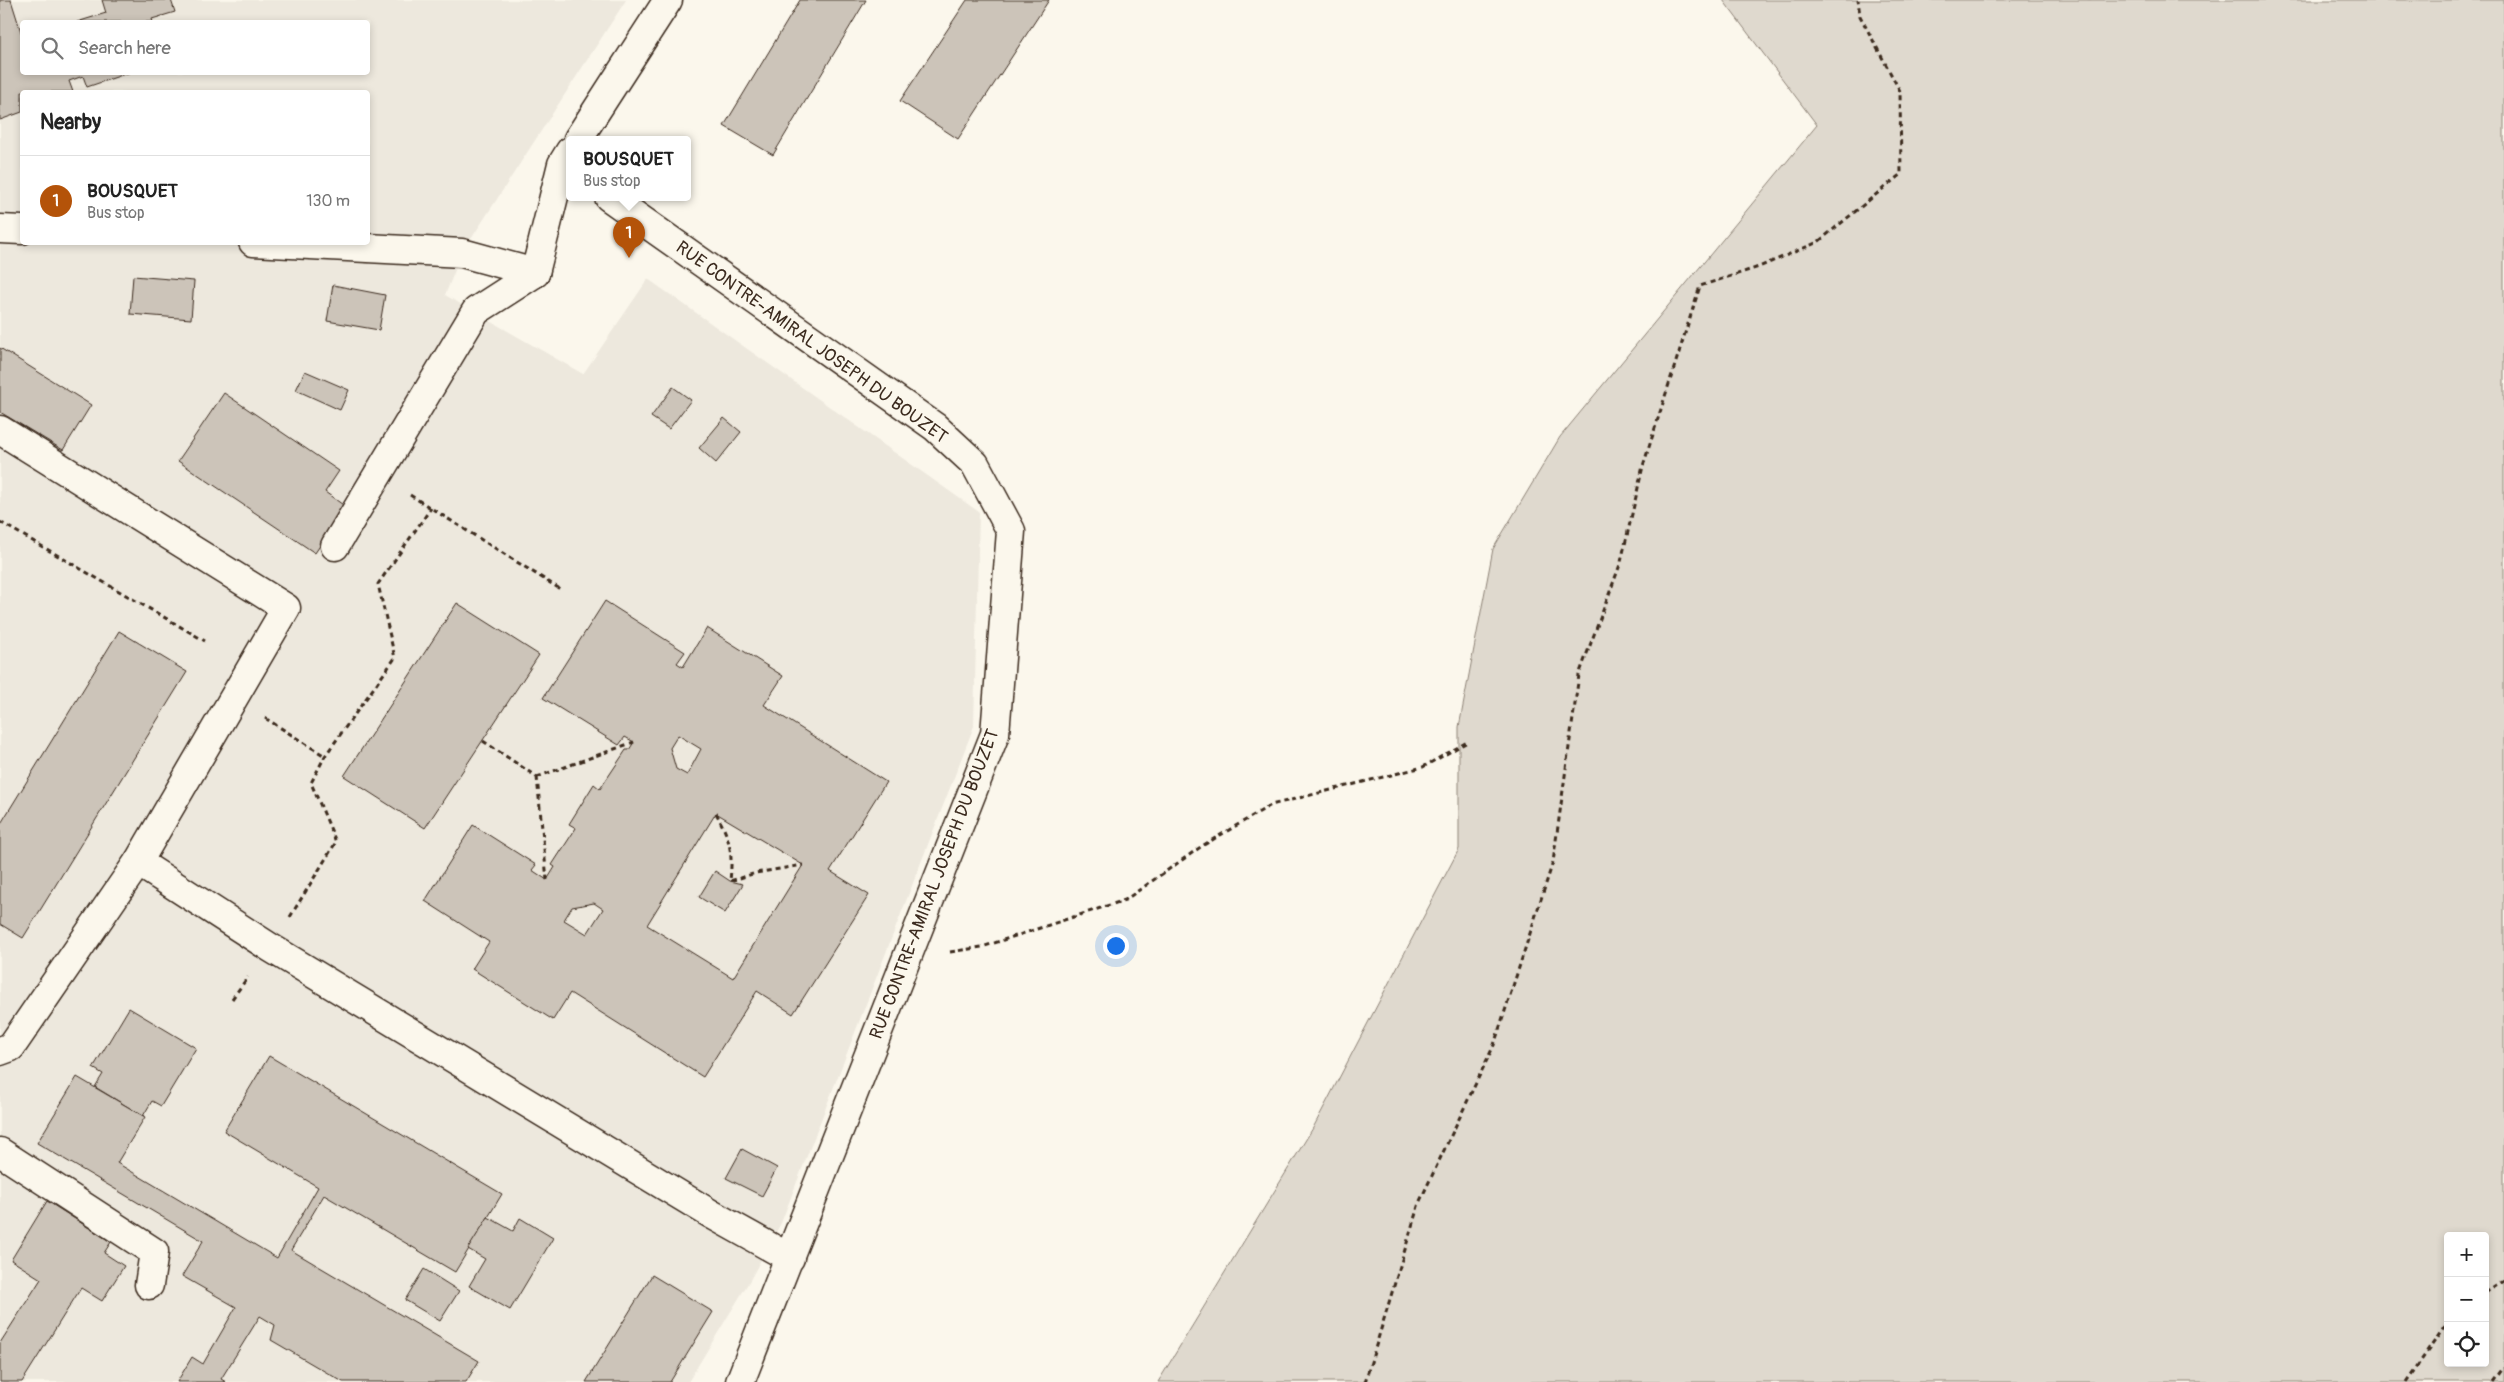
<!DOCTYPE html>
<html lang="en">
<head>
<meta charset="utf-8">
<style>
	:root { --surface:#fff; --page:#f6f6f6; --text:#222; --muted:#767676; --line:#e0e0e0; --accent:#b45309 }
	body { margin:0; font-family:Pangolin,sans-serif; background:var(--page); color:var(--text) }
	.controls { position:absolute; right:15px; bottom:15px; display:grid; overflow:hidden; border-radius:5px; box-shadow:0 2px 8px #0003 }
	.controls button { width:45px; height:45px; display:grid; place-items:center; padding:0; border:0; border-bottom:1px solid var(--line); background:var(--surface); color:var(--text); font:25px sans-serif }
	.you { position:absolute; left:1115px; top:945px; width:18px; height:18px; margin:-12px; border:4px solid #fff; border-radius:50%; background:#1a73e8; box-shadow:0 0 0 8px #1a73e833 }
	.badge { display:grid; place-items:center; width:32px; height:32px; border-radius:50%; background:var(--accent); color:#fff; font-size:16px; font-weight:700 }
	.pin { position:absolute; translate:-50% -41px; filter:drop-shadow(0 1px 2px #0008) }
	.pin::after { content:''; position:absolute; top:26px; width:18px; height:15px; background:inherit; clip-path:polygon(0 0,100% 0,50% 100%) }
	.popup { position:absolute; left:566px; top:136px; width:125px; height:65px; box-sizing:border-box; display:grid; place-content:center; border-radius:5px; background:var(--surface); filter:drop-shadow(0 1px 4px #0005); font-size:16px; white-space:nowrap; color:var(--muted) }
	.popup b { font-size:19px; color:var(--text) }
	.popup::after { content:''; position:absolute; left:50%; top:100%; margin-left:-10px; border:10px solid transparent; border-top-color:var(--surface) }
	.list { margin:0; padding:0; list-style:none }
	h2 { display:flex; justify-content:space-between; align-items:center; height:65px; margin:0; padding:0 20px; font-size:21px }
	h2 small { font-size:16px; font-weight:400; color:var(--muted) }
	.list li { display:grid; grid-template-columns:32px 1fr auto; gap:15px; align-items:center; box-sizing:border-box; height:90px; padding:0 20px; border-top:1px solid var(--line) }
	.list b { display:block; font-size:19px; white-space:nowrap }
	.list p { margin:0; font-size:16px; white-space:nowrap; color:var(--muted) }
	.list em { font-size:16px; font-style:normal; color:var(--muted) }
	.icon { flex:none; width:28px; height:28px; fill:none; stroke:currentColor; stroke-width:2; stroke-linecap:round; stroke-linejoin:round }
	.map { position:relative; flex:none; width:2504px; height:1382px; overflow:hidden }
	.search { position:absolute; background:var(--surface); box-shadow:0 2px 8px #0003; left:20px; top:20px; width:350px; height:55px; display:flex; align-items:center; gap:12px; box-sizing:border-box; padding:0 18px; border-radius:5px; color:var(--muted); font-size:19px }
	.panel { position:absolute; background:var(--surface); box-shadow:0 2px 8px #0003; left:20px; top:90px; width:350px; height:155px; border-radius:5px }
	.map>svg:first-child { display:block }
	.built { fill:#ede8dd; fill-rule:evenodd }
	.green { fill:#dfd9ce; stroke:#8d8276; fill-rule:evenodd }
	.building { fill:#ccc4b9; stroke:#3b2a1e; fill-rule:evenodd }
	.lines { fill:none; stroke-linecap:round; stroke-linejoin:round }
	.minor-casing { stroke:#3b2a1e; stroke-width:31 }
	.path { stroke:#3b2a1e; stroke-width:3; stroke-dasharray:5 4; stroke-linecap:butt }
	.minor { stroke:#fbf7ec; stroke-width:28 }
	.labels { text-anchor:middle; stroke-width:4.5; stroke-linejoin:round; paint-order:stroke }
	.street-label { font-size:18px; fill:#3b2a1e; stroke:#fbf7ec }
</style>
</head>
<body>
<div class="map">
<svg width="2504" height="1382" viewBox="0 0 2504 1382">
	<rect width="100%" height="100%" fill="#fbf7ec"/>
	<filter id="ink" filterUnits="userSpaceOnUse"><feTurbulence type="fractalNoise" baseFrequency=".02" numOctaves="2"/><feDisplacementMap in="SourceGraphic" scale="10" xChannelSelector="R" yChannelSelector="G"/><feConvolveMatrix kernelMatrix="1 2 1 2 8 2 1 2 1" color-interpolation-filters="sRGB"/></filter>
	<g filter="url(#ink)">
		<!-- built -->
		<path class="built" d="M0,0h626l-164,253 -17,42 138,79 65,-95 331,233 -5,214 -193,497 -31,57 -62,102h-688zM22,22h346v50h-346zM22,92h346v150h-346z"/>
		<!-- green -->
		<path class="green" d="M1723,0h781v1382h-1346l155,-254 146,-279v-122l34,-178 67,-112 257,-312zM2448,1236h37v127h-37z"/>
		<!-- building -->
		<g class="building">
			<polygon points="0,0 11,0 22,35 22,72 131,72 87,87 83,76 69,81 73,92 22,92 22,112 0,120"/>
			<polygon points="102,0 171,0 175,12 152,19 153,22 77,22 106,13"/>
			<polygon points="800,0 866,0 773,155 724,126"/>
			<polygon points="967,0 1049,0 958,139 900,101"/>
			<polygon points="133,276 194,281 191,319 130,314"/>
			<polygon points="333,285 385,295 379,330 327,321"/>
			<polygon points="0,348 91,405 63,450 0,412"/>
			<polygon points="305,371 349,390 340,410 296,390"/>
			<polygon points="673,387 691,400 669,429 651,417"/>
			<polygon points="224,393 339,471 325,492 346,507 315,553 178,461"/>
			<polygon points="724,418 741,432 716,463 699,448"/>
			<path d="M605,601l80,51 -8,11 6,4 24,-39 76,48 -19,29 122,77 -56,89 39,24 -76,119 -36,-23 -54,86 -133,-84 -17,27 -81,-51 17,-27 -64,-41 48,-76 63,40 -4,5 15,10 8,-13 -3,-2 24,-37 -7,-4 25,-40 6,5 26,-39h3l5,-8 -9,-5 -6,8 -76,-47zM678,735l23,14 -14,26 -11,-6 -6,-21zM716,813l87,52 -70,113 -86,-53zM594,903l9,6 -16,25 -23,-14 8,-13z"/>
			<polygon points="457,603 539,655 425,828 344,776"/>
			<polygon points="119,631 187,672 23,938 0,924 0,825"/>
			<polygon points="715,871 730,881 743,884 725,913 699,897"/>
			<polygon points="129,1008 196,1048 161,1106 152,1101 143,1116 95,1087 103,1074 93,1068"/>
			<polygon points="269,1056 502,1194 455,1272 324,1195 291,1250 479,1361 466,1382 343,1382 271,1340 275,1325 260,1316 221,1379 226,1382 177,1382 192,1357 203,1364 236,1307 182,1276 203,1241 37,1143 77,1077 145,1117 117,1163 277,1258 318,1187 224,1131"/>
			<polygon points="742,1149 777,1168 762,1196 726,1178"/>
			<polygon points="47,1201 111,1242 104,1253 124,1266 102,1301 81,1288 22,1382 0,1382 0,1343 41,1279 11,1260"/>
			<polygon points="488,1217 513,1231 520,1218 553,1238 510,1310 469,1286 485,1259 468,1249"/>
			<polygon points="424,1269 459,1291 440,1321 405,1300"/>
			<polygon points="652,1275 713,1312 670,1382 586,1382"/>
		</g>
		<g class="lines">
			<defs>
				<g id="minor">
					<polyline points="578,139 668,0"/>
					<polyline points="609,197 935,427 975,464 1011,531 995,734 740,1382"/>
					<polyline points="0,229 22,230"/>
					<polyline points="253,242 462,253 535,273"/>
					<polyline points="535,273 562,164 570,151"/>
					<polyline points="0,430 286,608 138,862 11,1047 0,1051"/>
					<polyline points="335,546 476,311 535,273"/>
					<polyline points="138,862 271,948 711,1214 790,1258"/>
					<polyline points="0,1152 154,1252 149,1285"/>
				</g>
			</defs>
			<!-- minor casing -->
			<use href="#minor" class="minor-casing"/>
			<!-- path -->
			<g class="path">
				<polyline points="410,495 560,589"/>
				<polyline points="0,522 205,641"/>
				<polyline points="265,718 325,756"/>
				<polyline points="483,741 537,777"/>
				<polyline points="537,777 547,880"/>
				<polyline points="537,777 634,742"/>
				<path d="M716,813c14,26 17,38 14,68l26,-8 47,-8"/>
				<polyline points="290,917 336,842 311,783 325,756 395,658 378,584 431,508"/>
				<polyline points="950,952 982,947 1125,900 1202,846 1271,805 1423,767 1469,741"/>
				<polyline points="232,999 248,977"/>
				<polyline points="2485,1293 2504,1281"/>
				<polyline points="1365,1382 1419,1203 1494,1045 1553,862 1579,675 1621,562 1643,466 1700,286 1759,267 1818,242 1901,174 1900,91 1860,16 1858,0"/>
				<polyline points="2406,1382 2448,1322"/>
				<polyline points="2493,1382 2504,1367"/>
			</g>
			<!-- minor -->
			<use href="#minor" class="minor"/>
		</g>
	</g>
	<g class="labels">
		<!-- street labels -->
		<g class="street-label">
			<text transform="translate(812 342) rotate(36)" y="6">RUE CONTRE-AMIRAL JOSEPH DU BOUZET</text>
			<text transform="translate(934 884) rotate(-69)" y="6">RUE CONTRE-AMIRAL JOSEPH DU BOUZET</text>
		</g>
	</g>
</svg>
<div class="controls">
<button>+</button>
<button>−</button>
<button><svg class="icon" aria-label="locate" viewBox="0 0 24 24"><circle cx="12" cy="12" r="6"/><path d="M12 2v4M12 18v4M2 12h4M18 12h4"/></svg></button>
</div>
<div class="you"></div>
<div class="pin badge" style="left:629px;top:258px">1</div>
<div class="popup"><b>BOUSQUET</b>Bus stop</div>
<div class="search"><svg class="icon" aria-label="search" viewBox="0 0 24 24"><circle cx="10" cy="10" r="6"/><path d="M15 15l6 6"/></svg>Search here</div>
<section class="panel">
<h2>Nearby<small></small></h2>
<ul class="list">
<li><span class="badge">1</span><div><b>BOUSQUET</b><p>Bus stop</p></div><em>130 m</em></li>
</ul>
</section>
</div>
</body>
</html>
